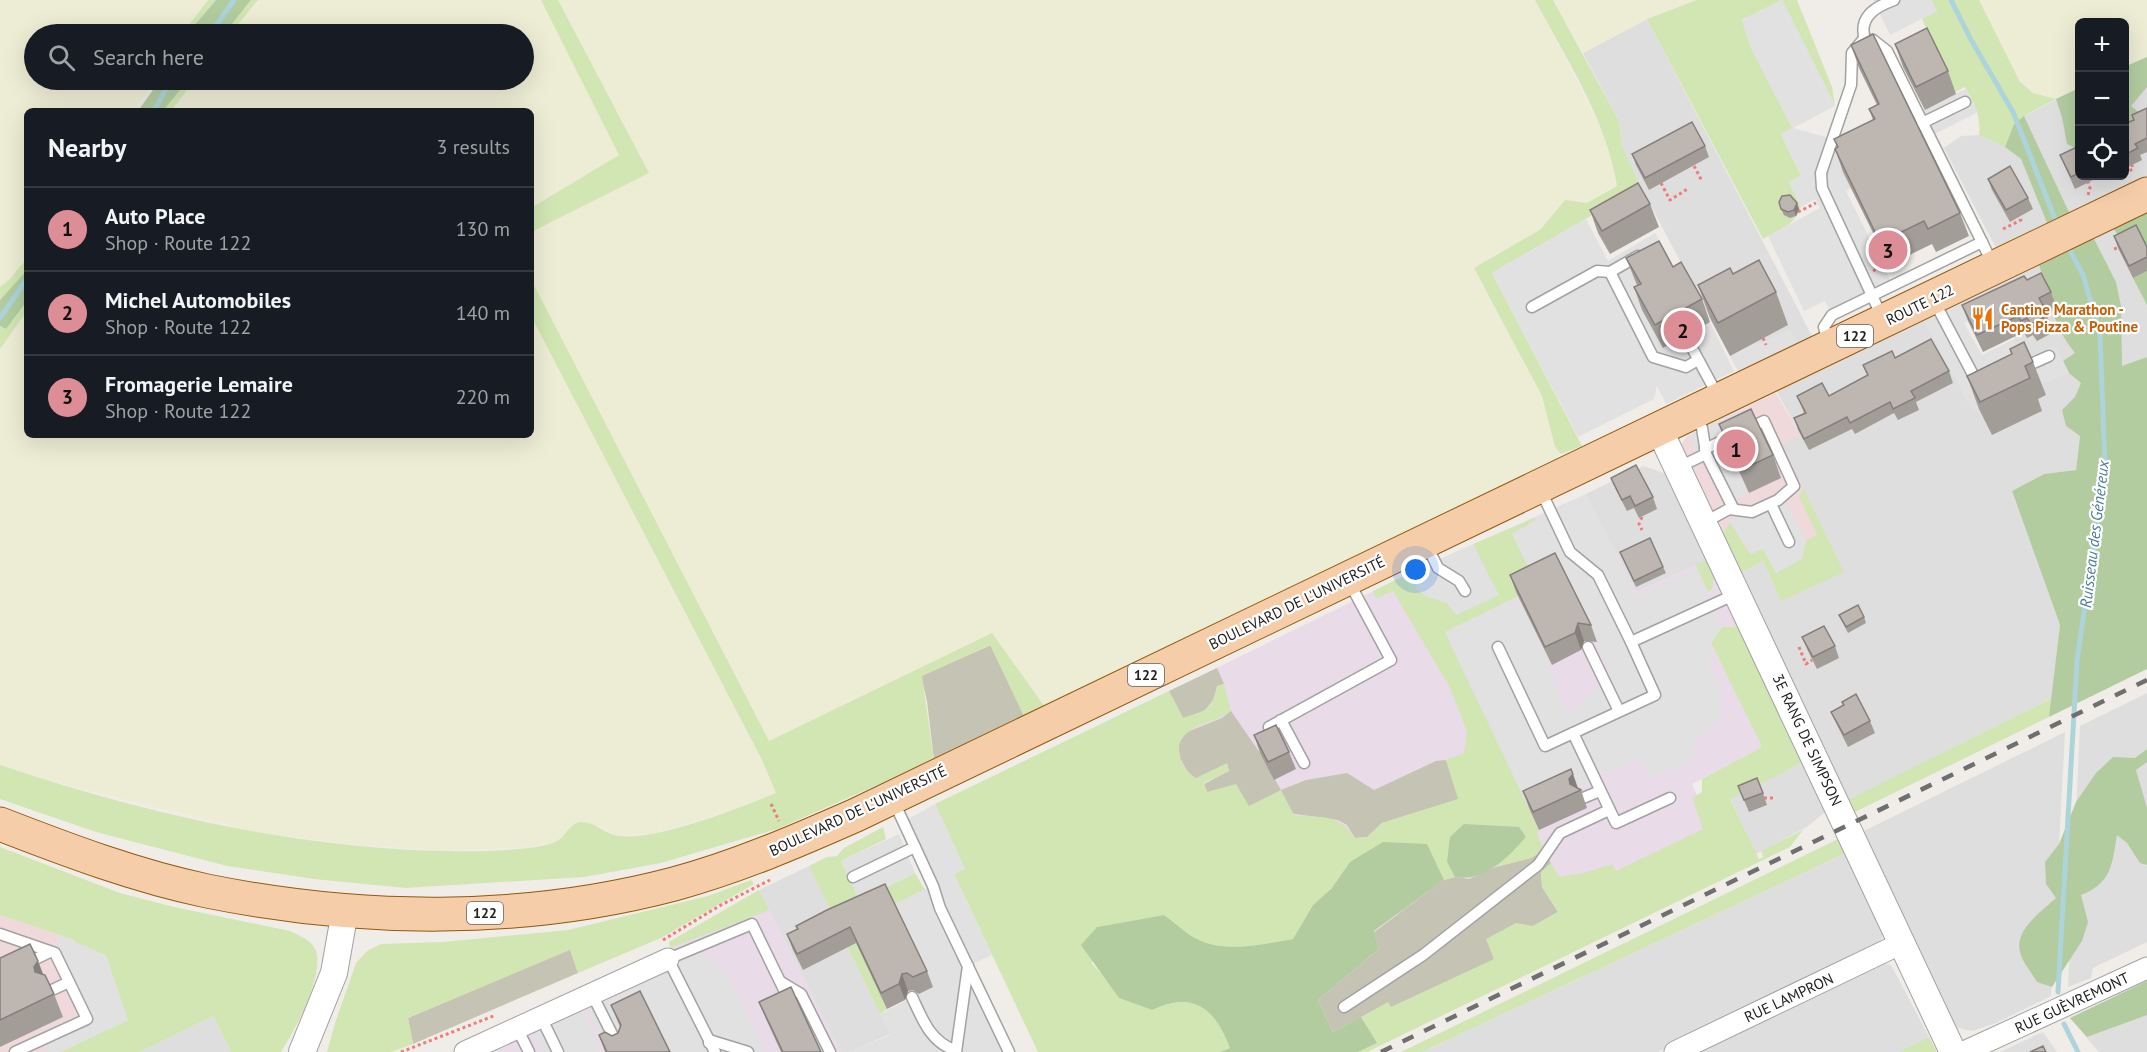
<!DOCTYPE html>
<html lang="en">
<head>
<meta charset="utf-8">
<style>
	:root { --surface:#171b24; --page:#242831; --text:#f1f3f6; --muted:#9ea1a6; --line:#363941; --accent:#dc8d96 }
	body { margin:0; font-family:"PT Sans",sans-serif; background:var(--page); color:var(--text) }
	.controls { position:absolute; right:18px; top:18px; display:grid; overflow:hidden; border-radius:9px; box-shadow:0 6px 24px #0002 }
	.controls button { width:54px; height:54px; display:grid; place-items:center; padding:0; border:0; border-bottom:2px solid var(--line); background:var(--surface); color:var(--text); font:30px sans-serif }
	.you { position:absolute; left:1416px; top:570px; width:21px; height:21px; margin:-15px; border:4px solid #fff; border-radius:50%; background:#1a73e8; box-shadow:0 0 0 9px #1a73e833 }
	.badge { display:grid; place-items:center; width:39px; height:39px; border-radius:50%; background:var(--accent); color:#111; font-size:20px; font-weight:700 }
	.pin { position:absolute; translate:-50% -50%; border:3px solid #fff; box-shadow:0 2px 6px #0006 }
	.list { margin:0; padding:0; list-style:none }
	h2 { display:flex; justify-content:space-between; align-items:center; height:78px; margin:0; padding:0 24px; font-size:26px }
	h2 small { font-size:20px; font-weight:400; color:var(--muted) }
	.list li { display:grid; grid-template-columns:39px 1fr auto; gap:18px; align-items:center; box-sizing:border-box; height:84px; padding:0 24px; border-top:2px solid var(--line) }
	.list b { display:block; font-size:22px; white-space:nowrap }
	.list p { margin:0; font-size:20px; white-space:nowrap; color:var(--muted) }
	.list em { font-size:20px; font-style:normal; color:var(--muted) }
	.icon { flex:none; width:33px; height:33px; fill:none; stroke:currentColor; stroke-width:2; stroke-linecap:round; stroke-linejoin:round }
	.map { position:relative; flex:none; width:2147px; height:1052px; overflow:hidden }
	.search { position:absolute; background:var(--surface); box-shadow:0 6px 24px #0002; left:24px; top:24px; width:510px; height:66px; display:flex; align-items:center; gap:15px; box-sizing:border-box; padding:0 21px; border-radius:33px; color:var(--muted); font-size:22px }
	.panel { position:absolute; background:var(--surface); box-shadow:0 6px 24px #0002; left:24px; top:108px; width:510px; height:330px; border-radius:9px }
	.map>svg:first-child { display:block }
	.residential { fill:#dfdede }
	.commercial { fill:#f0d9db }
	.industrial { fill:#e9dbe8 }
	.construction { fill:#c5c3b4 }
	.farmland { fill:#ededd5 }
	.grass { fill:#d1e6b3 }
	.forest { fill:#b2cca0 }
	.parking { fill:#e1e1e1 }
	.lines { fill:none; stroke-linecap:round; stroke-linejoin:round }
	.stream { stroke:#acd4da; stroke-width:5 }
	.service-casing { stroke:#a2a2a2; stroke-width:13 }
	.minor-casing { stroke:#a2a2a2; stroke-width:23 }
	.tertiary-casing { stroke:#a2a2a2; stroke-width:28 }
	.primary-casing { stroke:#92590c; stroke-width:35 }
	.path { stroke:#f07b7a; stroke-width:3; stroke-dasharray:3 3; stroke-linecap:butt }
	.service { stroke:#fff; stroke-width:10 }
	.minor { stroke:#fff; stroke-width:21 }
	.tertiary { stroke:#fff; stroke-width:26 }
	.primary { stroke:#f5cda9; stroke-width:33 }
	.rail { stroke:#6f6f6f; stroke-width:4.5; stroke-dasharray:12 12; stroke-linecap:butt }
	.wall { fill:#a39d98 }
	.shaded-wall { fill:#857f7c }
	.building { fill:#beb6b1; stroke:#857f7c; stroke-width:1.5 }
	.labels { text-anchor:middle; stroke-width:4.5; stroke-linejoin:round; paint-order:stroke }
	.shield { fill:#fff; stroke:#646464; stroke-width:1.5 }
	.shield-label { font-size:14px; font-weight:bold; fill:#212121 }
	.street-label { font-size:15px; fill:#212121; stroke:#fff }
	.food-label { font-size:15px; font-weight:bold; fill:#c56008; stroke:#fff; text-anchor:start }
	.water-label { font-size:16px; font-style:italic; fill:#4c7b9b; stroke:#fff }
</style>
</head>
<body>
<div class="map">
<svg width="2147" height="1052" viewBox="0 0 2147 1052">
	<rect width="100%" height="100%" fill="#f0ede8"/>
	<!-- residential -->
	<g class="residential">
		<polygon points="1647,19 1813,338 1739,373 1641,187 1623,148 1618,119 1583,53"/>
		<polygon points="2147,57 2147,176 2070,214 2024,116 2079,88 2080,176 2124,176 2125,67"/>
		<polygon points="1979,135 2005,147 2021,159 2047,223 1996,248 1944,148 1961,136"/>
		<polygon points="2147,212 2147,386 2082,418 2076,470 2044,474 2012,491 2060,625 2052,698 1849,799 1742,572 1763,561 1782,443 1801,435 1773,385 1923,318 1952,370 2015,339 1990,287"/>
		<polygon points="1643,466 1664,473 1710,559 1636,592 1586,494"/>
		<polygon points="2147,693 2147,942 2093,968 2091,978 2068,987 2080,726"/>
		<polygon points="2065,732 2051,996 1996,1023 1972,1031 1958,1028 1950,1018 1864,831"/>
		<polygon points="1803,762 1825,812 1807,827 1756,854 1730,798"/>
		<polygon points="1846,853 1883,931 1882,939 1876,946 1658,1052 1422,1052"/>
		<polygon points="809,866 890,1034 849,1052 841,1052 759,890"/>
		<polygon points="1884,963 1891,965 1929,1037 1898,1052 1697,1052"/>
		<polygon points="2147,981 2147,1052 2099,1052 2070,1018"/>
		<polygon points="213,1016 231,1052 140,1052"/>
		<polygon points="2043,1032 2057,1052 2000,1052"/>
	</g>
	<!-- commercial -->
	<g class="commercial">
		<polygon points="1776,393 1801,436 1782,443 1844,572 1781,601 1763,561 1742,572 1681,445 1688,435"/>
		<polygon points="0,915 74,940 128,1020 60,1052 0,1052"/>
	</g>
	<!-- industrial -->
	<g class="industrial">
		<polygon points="1586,494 1636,592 1710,559 1740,627 1711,643 1762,747 1692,784 1712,830 1489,949 1332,888 1137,707 1408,574"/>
		<polygon points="759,890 841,1052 483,1052 676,962 669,942"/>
	</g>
	<!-- construction -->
	<g class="construction">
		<polygon points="991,645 1024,716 934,760 927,701 921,676"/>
		<polygon points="1217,668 1224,684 1217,686 1214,699 1201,715 1183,718 1169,691"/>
		<polygon points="1231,711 1260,753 1281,790 1306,780 1347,773 1374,790 1436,761 1446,760 1459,799 1382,823 1367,837 1355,838 1347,825 1338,820 1248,807 1207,792 1204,784 1229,771 1227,764 1196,779 1188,773 1180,758 1178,745 1185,733 1222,718"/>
		<polygon points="1544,850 1551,863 1541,872 1542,887 1558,912 1533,926 1495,959 1391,1008 1388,1003 1333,1032 1318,1000 1379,949 1374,932 1444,880 1455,877 1469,879 1496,867 1531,858"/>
		<polygon points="570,949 578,973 413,1044 408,1018"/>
	</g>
	<!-- farmland -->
	<g class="farmland">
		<polygon points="0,0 208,0 182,34 34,34 34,80 156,80 133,111 27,111 27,258 10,279 0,287"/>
		<polygon points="258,0 541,0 620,155 531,208 531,111 171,111 195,80 524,80 524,34 230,34"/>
		<polygon points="558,0 1535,0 1599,124 1613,158 1617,186 1587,203 1578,200 1558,208 1541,229 1474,268 1542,396 1555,447 1561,454 1555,459 1045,707 992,633 769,741 531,279 531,232 649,173"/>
		<polygon points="1553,0 1697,0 1647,19 1583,53"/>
		<polygon points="1979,0 2147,0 2147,57 2125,67 2124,22 2080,22 2079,88 2056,99 2033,93 2020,82"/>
		<polygon points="27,311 27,435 531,435 531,316 762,760 776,793 734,810 651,834 614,835 603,827 572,824 558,841 531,847 449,851 346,844 256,832 42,779 0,765 0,349"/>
	</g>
	<!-- grass -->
	<g class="grass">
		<polygon points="208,0 216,0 187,34 182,34"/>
		<polygon points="251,0 258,0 230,34 224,34"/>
		<polygon points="541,0 558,0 649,173 531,232 531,208 619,155"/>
		<path d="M1535,0h18l65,119 5,29 18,39 -149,86 90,173 -21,8 -6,-7 -13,-51 -68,-128 67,-39 24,-29 22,3 30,-17c-10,-66 -51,-127 -82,-186z"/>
		<path d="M1697,0h100l35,87 3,19 -53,-106 -40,20 9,28 42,80 -12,6 20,42 -12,6 12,25c-5,17 -23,24 -38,32l-116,-220z"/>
		<path d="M1931,0h48l41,82 13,11 23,6 -27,14 -15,11 -9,23 -26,-12c2,-19 -4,-31 -14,-48l-10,5 -33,-73 15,-8z"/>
		<polygon points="188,80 195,80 171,111 163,111"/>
		<polygon points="27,258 27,270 0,300 0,287 10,279"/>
		<path d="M531,279l238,462 223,-108 53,74 -21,9 -34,-71 -68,31 12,84 -157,69 -116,34 -77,14 -178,11 -92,-9 -87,-13 -131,-34 -96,-33v-34c143,48 297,84 449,86 23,1 90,0 108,-10 10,-5 11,-18 24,-19 14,0 22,10 33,13 35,9 128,-28 162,-42l-14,-33 -231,-444z"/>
		<polygon points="27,301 27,311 0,349 0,326 6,329"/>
		<polygon points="1804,489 1844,572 1781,601 1763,561 1742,572 1723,534 1730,522 1750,554 1763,549 1801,559 1806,541 1817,535 1799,496"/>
		<path d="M1534,518l2,3 -24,13 24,49 -20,9 2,4 -73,36 94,198 -2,4 7,16 -13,8 -35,9 30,-30 -7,-10h-21l-51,35 8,15 -11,3 -17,-36h-19l-58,18 -18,26 -19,17 -20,34c-29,5 -67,14 -95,1 -11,-6 -23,-18 -34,-25l-67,12 -5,37 17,17 10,17 33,12c42,-20 63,-1 78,38l-10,4h-182l-84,-178 11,-5 -30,-65 234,-113 14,27c21,-8 28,-5 34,-32l7,-2 7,27c-17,14 -59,15 -51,45 2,10 8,17 16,22l31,-15 2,8 -25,12 3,9 29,-8 13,22 32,-16 13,25c27,3 45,-2 61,23l12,-1 15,-14 76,-24 -12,-39 18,-7 3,-22 -17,-43 -57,-97 -17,8 -3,-8 43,-21 -2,10 14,17 19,6 9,12 42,-20 -25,-51z"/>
		<polygon points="1710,559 1715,569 1712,589 1708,592 1696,565"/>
		<polygon points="1722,627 1740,627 1803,762 1730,799 1759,859 1763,857 1761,851 1803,830 1790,847 1367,1052 1358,1052 1376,1043 1361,1017 1388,1002 1391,1007 1494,959 1486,939 1516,923 1533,926 1558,912 1542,887 1541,872 1551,863 1559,877 1584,873 1612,864 1616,871 1703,829 1692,798 1702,792 1702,779 1762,747 1711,643"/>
		<polygon points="2052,698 2049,717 1855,812 1849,799"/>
		<polygon points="883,827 886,839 841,861 859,899 887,1009 880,1014 809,866 827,857 837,856 844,848"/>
		<polygon points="1840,838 1846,853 1422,1052 1401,1052"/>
		<path d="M0,847l120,46 54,14 116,24c10,5 22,9 26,20 8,26 -21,79 -35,101h-50l-18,-36 -73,36h-80l68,-32 -54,-80 -74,-25z"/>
		<polygon points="915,873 925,890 893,905 886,887"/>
		<polygon points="751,880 754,884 661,938 578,973 570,950 408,1018 413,1044 391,1052 327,1052 335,1023 356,963 367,951 381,944 443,942 568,930 708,896"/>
		<polygon points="759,890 769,910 670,948 669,942"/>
		<polygon points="1929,1037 1937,1052 1898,1052"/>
	</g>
	<!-- forest -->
	<g class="forest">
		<polygon points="216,0 251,0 224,34 187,34"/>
		<polygon points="2147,57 2147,87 2131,106 2147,119 2124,138 2124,67"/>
		<polygon points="160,80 188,80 163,111 138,111"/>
		<polygon points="2079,88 2079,150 2067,144 2062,117 2056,99"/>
		<polygon points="2024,116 2070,214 2047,223 2021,159 2005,147 2014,124"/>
		<polygon points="2147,212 2147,250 2125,244 2112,227"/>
		<path d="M2092,235l24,47 5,24 1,60 25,-9v312l-98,48 11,-92 -48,-134 32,-17 32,-4 4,-34 -14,-10 -4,-16 13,-13 6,-14 -12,-10 -6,-12 12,-8c-23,-27 -27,-61 -38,-95z"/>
		<polygon points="27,270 27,301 6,329 0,326 0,300"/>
		<polygon points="2147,271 2147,305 2133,278"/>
		<path d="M2147,749v13l-11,8 11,38v57l-7,-2 -13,-20 -10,-8c-5,29 -5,48 -36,60l7,27 -6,19 -30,46 -15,-5c-5,-9 -15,-20 -17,-30 -6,-22 22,-41 36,-54l-10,-14 -1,-22 14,-18 17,-42 20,-29 17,-16 22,1z"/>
		<path d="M1464,824l55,3 7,10c-19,21 -41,45 -71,40l-8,-15 3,-25z"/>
		<path d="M1383,842l44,2 17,36 -70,51 5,18 -61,51 15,32 28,-15 16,26 -19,9h-138l10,-4c-15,-39 -36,-58 -78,-38l-33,-12 -38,-53 16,-18 67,-12c11,7 23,20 35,25 27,13 65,4 94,-1l20,-34 19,-17 18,-26z"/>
		<polygon points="2147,981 2147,1015 2087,1037 2070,1018"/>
	</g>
	<!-- parking -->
	<g class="parking">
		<polygon points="1782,0 1835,106 1793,128 1833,139 1848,130 1859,149 1839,163 1851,188 1846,191 1893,286 1832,315 1825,301 1804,311 1768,236 1820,208 1815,199 1801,207 1789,182 1801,176 1781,134 1792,128 1751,48 1742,20"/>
		<polygon points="1873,0 1931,0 1937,11 1890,35"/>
		<polygon points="1966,89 1978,112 1929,137 1917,112"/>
		<polygon points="1586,219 1608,261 1655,233 1670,261 1649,306 1664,348 1710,322 1734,371 1666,404 1657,386 1654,399 1578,437 1492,273"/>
		<polygon points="1990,287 1999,306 1964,323 1982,355 2015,339 2025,358 2055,345 2069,373 1973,412 1923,318"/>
		<polygon points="1789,329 1799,345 1739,373 1730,356 1757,342 1758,345"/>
		<polygon points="1737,411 1746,429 1724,440 1749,493 1730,502 1706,454 1699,457 1688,435"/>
		<polygon points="1586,494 1636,596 1697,569 1711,606 1722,627 1711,643 1710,664 1718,683 1722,711 1717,722 1690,745 1697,757 1650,778 1639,758 1529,808 1445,632 1518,596 1552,665 1548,669 1568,715 1611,676 1597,642 1536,583 1512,534 1551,511"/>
		<polygon points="1784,497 1806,541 1802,559 1776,573 1763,549 1751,554 1730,522 1741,511"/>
		<polygon points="1473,544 1499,595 1456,615 1447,603 1428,597 1417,590 1414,580 1416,570"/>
		<polygon points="935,804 965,869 954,874 992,955 968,966 1005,1052 849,1052 890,1035 880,1014 932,987 893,905 933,885 903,822"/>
		<polygon points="899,834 915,873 859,899 841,861"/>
		<polygon points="59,935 106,955 128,1020 60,1052 47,1052 40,1040 86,1019 55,953"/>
		<polygon points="700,954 728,975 765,1052 668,1052 627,1042 608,1051 585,1004 676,963"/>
		<polygon points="581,1007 600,1052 543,1052 533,1029"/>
	</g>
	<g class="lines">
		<!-- stream -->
		<g class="stream">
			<polyline points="1951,0 1970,38 2013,112 2057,224"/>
			<polyline points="210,34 234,0"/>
			<polyline points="154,111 169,83 176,80"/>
			<polyline points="0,318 27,279"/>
			<polyline points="2058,992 2077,661 2105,467 2100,334 2083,275 2066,243"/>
			<polyline points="2064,1024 2078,1052"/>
		</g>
		<defs>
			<g id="service">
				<path d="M1865,40c-7,-23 10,-33 29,-40"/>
				<polyline points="1922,123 1965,102"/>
				<polyline points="1610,272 1653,357 1686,367 1698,360"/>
				<polyline points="1933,299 1979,386"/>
				<polyline points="1532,307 1597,271 1610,272 1638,256"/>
				<polyline points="1882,317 1822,188 1821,173 1851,85 1852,53 1862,41 1873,40 1887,51 1982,242"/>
				<polyline points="1828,343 1824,327 1832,315 1982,242 1993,265"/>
				<polyline points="1691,346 1719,398"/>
				<polyline points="2022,368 2049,356"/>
				<polyline points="1694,414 1702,428 1706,453"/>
				<polyline points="1679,467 1706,454 1733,508"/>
				<polyline points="1540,489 1570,552 1598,575 1631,642 1738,593"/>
				<polyline points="1771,504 1789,542"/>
				<polyline points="1705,522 1729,509 1752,512 1778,500 1794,486 1764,421 1705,449"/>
				<polyline points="1426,544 1438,568 1459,581 1465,591"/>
				<polyline points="1498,647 1545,746 1655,695 1631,642"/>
				<polyline points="1588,647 1619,711"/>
				<polyline points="1281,720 1304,763"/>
				<polyline points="1269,727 1391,660 1349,582"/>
				<polyline points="1573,733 1616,823 1670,798"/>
				<polyline points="1583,798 1600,791"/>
				<polyline points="915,847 933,886 940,908 1009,1052"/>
				<polyline points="853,877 915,847 893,800"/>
				<polyline points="0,934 55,953 87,1019 15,1052"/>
				<polyline points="0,976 50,952"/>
				<polyline points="781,982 801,994 830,1052"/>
				<polyline points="50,991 69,982"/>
				<polyline points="592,994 618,1046"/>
				<path d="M912,997c10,21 18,45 43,53"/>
				<polyline points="1344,1007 1423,955 1538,865 1560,833 1609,810"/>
				<polyline points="541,1017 558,1052"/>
				<polyline points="517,1028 529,1052"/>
				<polyline points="709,1043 709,1040 748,1052"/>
				<polyline points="715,1052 668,959 752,924 788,998"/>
				<polyline points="956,1052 968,966"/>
			</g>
			<g id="minor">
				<polyline points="465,1052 668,959"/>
				<polyline points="1675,1052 1902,943"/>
				<polyline points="1964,1052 2147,968"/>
			</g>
			<g id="tertiary">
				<polyline points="1659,429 1953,1052"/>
				<polyline points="302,1052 334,973 345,911"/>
			</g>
			<path id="primary" d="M0,824c67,26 136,52 207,67 153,31 315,33 467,-7 63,-17 123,-43 182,-69l1291,-621"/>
		</defs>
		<!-- service casing -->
		<use href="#service" class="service-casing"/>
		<!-- minor casing -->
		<use href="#minor" class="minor-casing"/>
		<!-- tertiary casing -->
		<use href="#tertiary" class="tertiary-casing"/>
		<!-- primary casing -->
		<use href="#primary" class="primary-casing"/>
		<!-- path -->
		<g class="path">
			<polyline points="1694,166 1702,181"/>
			<polyline points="2124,173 2133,169 2132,165"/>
			<polyline points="1661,183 1670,200 1689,188"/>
			<polyline points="2088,195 2090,188 2088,182"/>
			<polyline points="1798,212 1816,203"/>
			<polyline points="2003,229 2021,220 2019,217"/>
			<polyline points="2114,249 2121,247"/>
			<polyline points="1873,271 1883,266 1886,256"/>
			<polyline points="1763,338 1766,345"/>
			<polyline points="1642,517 1639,524 1642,530"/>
			<polyline points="1799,647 1806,664 1812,660"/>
			<polyline points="1764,798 1774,798"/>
			<polyline points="771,804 779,821"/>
			<polyline points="663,940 721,905 770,880"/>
			<polyline points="401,1052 496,1015"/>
		</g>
		<!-- service -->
		<use href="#service" class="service"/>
		<!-- minor -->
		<use href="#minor" class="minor"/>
		<!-- tertiary -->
		<use href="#tertiary" class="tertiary"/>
		<!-- primary -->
		<use href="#primary" class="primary"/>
		<!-- rail -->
		<polyline class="rail" points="1381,1052 2147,680"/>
	</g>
	<!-- wall -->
	<g class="wall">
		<polygon points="1895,44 1948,71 1956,94 1925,110 1903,67"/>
		<polygon points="1851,45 1960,213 1969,236 1936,252 1932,244 1899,260 1884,255 1843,172 1835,149 1838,147 1834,139 1873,120 1869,109 1877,105 1859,68"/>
		<polygon points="2147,108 2147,152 2140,155 2142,160 2124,169 2124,124 2133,120 2132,115"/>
		<polygon points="1705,146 1709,157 1649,190 1636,165 1632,154"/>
		<polygon points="2079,146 2079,176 2101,176 2075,189 2065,167 2060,155"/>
		<polygon points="1988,179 2028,198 2033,209 2010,222 1992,190"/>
		<polygon points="1797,203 1799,209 1796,216 1790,218 1784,215 1781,209"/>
		<polygon points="1650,204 1659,227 1610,254 1598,233 1590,210"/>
		<polygon points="2114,236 2147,247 2147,271 2133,278 2118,248"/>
		<polygon points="1626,258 1673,267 1702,299 1710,322 1663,348 1642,310 1634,287 1637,285"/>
		<polygon points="1733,274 1776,292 1788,325 1730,356 1710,318 1698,285"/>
		<polygon points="2051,292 2057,309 2046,314 2051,326 2047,328 2050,334 2037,341 2033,335 2027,338 2024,332 1983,352 1968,321 1962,305"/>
		<polygon points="2010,349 2033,362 2046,395 2038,399 2042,411 1992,435 1979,409 1967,376 2012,354"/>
		<polygon points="1895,358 1949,371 1953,383 1916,402 1919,410 1898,420 1894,413 1855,434 1852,429 1809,450 1798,430 1794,418 1804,413 1797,396 1829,396 1867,375 1863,365"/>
		<polygon points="1719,424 1773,455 1781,478 1749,493 1728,447"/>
		<polygon points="1611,478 1653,497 1657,509 1639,518 1634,508 1627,511 1616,490"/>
		<polygon points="1620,552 1663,567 1666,573 1636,587"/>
		<polygon points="1510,575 1591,625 1597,642 1584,641 1581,650 1552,665 1516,592"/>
		<polygon points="1839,615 1864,617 1866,623 1848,633"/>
		<polygon points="1802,637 1835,646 1839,658 1817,669 1807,649"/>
		<polygon points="1842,702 1870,721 1875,733 1848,747 1836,723 1831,712 1843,706"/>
		<polygon points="1254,735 1289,752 1296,769 1274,780 1260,753"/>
		<polygon points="1738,786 1763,793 1767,805 1749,812"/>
		<polygon points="1579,789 1581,790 1587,808 1539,830 1529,808 1523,791"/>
		<polygon points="827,910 927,971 933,987 919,994 913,990 908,991 905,1000 887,1009 856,943 803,970 793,950 787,934 797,929 796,926"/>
		<polygon points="0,958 43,974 54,994 63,1017 0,1047"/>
		<polygon points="759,1002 821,1052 781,1052 766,1019"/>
		<polygon points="611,1005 670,1052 605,1052 599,1035 612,1036 618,1033 620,1027"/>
	</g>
	<!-- shaded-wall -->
	<g class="shaded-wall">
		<polygon points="1797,203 1799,209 1796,216 1794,210"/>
		<polygon points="1578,623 1584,641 1581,650 1575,633"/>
		<polygon points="1573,774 1579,791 1570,784 1569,779"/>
		<polygon points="38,961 47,984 35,972 34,967"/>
		<polygon points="902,974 908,991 905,1000 899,984"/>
	</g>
	<!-- building -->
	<g class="building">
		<polygon points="1927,28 1948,71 1916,87 1895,44"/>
		<polygon points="1873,34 1960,213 1928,229 1924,221 1891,237 1875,232 1835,149 1838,147 1834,139 1875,119 1869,109 1879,104 1851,45"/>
		<polygon points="2147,108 2147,138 2135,144 2138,148 2124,155 2124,124 2134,120 2132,115"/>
		<polygon points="1692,122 1705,146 1645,178 1632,154"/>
		<polygon points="2079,146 2079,173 2071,177 2060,155"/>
		<polygon points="2010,166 2028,198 2006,210 1988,179"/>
		<polygon points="1638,183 1650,204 1602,231 1590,210"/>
		<polygon points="1790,195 1797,203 1794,210 1788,212 1781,209 1779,202 1782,196"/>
		<polygon points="2136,225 2147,247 2147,257 2129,266 2114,236"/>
		<polygon points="1659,241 1673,267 1681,262 1702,299 1655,325 1634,287 1641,284 1626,258"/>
		<polygon points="1759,260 1776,292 1718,323 1698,285 1730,268 1733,274"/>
		<polygon points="2041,273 2051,292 2039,298 2045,309 2040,312 2043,318 2031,324 2027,318 2021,321 2018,316 1977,335 1962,305 2024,276 2027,280"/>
		<polygon points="1931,339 1949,371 1911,391 1915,398 1893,409 1890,402 1850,423 1847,417 1804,439 1794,418 1806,413 1797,396 1822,383 1829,396 1868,375 1863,365 1892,351 1895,358"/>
		<polygon points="2024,342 2033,362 2025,366 2030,378 1980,402 1967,376 2012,354 2010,349"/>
		<polygon points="1751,409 1773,455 1741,470 1719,424"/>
		<polygon points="1636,465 1653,497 1635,506 1630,496 1622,500 1611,478"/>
		<polygon points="1650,538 1663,567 1634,581 1620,552"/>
		<polygon points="1555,553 1591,625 1578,623 1575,633 1545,647 1510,575"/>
		<polygon points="1858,605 1864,617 1846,627 1839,615"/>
		<polygon points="1824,626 1835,646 1813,657 1802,637"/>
		<polygon points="1856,694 1870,721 1844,735 1831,712 1844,705 1842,702"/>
		<polygon points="1276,725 1289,752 1268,762 1254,735"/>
		<polygon points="1571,769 1573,774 1569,779 1570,784 1581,790 1533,812 1523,791"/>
		<polygon points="1757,778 1763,793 1744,800 1738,786"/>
		<polygon points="885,884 927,971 913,977 907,973 902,974 899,984 881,993 850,927 797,954 787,934 798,929 796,926 827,910"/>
		<polygon points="30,944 38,961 34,967 35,972 45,975 54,994 0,1020 0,958"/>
		<polygon points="791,987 821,1052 783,1052 759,1002"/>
		<polygon points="640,991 670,1052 607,1052 599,1035 605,1032 612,1036 618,1033 621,1025 611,1005"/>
		<polygon points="2043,1046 2046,1052 2030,1052"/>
	</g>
	<!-- icons -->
	<defs>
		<symbol id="restaurant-bare" viewBox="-9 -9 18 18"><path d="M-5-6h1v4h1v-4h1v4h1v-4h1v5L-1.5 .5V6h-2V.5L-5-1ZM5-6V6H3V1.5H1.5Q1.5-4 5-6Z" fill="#e8710a" stroke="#fff" stroke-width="2.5" paint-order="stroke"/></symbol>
	</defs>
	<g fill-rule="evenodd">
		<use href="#restaurant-bare" x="1966" y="302" width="33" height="33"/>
	</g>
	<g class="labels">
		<!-- shield labels -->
		<g class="shield">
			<rect x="1837" y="325" width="36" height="22" rx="4.5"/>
			<rect x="1128" y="664" width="36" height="22" rx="4.5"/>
			<rect x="467" y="902" width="36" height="22" rx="4.5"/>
		</g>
		<g class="shield-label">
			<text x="1855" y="341">122</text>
			<text x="1146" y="680">122</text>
			<text x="485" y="918">122</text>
		</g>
		<!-- street labels -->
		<g class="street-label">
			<text transform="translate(1920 305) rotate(-26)" y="5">ROUTE 122</text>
			<text transform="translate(1297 603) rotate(-26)" y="5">BOULEVARD DE L'UNIVERSITÉ</text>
			<text transform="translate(1807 740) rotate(65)" y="5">3E RANG DE SIMPSON</text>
			<text transform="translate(858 811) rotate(-25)" y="5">BOULEVARD DE L'UNIVERSITÉ</text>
			<text transform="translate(1789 998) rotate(-25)" y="5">RUE LAMPRON</text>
			<text transform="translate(2072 1003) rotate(-25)" y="5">RUE GUÈVREMONT</text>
		</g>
		<!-- food labels -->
		<g class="food-label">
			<text x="2001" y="315">Cantine Marathon -<tspan x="2001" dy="17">Pops Pizza &amp; Poutine</tspan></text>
		</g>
		<!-- water labels -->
		<g class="water-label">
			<text transform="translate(2094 534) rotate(-83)" y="6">Ruisseau des Généreux</text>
		</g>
	</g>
</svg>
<div class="controls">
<button>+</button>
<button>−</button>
<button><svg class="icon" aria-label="locate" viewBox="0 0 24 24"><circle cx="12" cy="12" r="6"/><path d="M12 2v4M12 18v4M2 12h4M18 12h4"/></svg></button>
</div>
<div class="you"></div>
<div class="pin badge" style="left:1736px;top:449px">1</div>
<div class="pin badge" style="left:1683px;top:330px">2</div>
<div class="pin badge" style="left:1888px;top:250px">3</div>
<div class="search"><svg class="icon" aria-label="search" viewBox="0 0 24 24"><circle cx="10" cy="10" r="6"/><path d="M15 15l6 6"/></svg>Search here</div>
<section class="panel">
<h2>Nearby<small>3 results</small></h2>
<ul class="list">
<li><span class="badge">1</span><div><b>Auto Place</b><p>Shop · Route 122</p></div><em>130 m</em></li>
<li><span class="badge">2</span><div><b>Michel Automobiles</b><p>Shop · Route 122</p></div><em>140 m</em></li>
<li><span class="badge">3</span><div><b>Fromagerie Lemaire</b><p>Shop · Route 122</p></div><em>220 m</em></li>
</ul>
</section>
</div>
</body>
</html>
